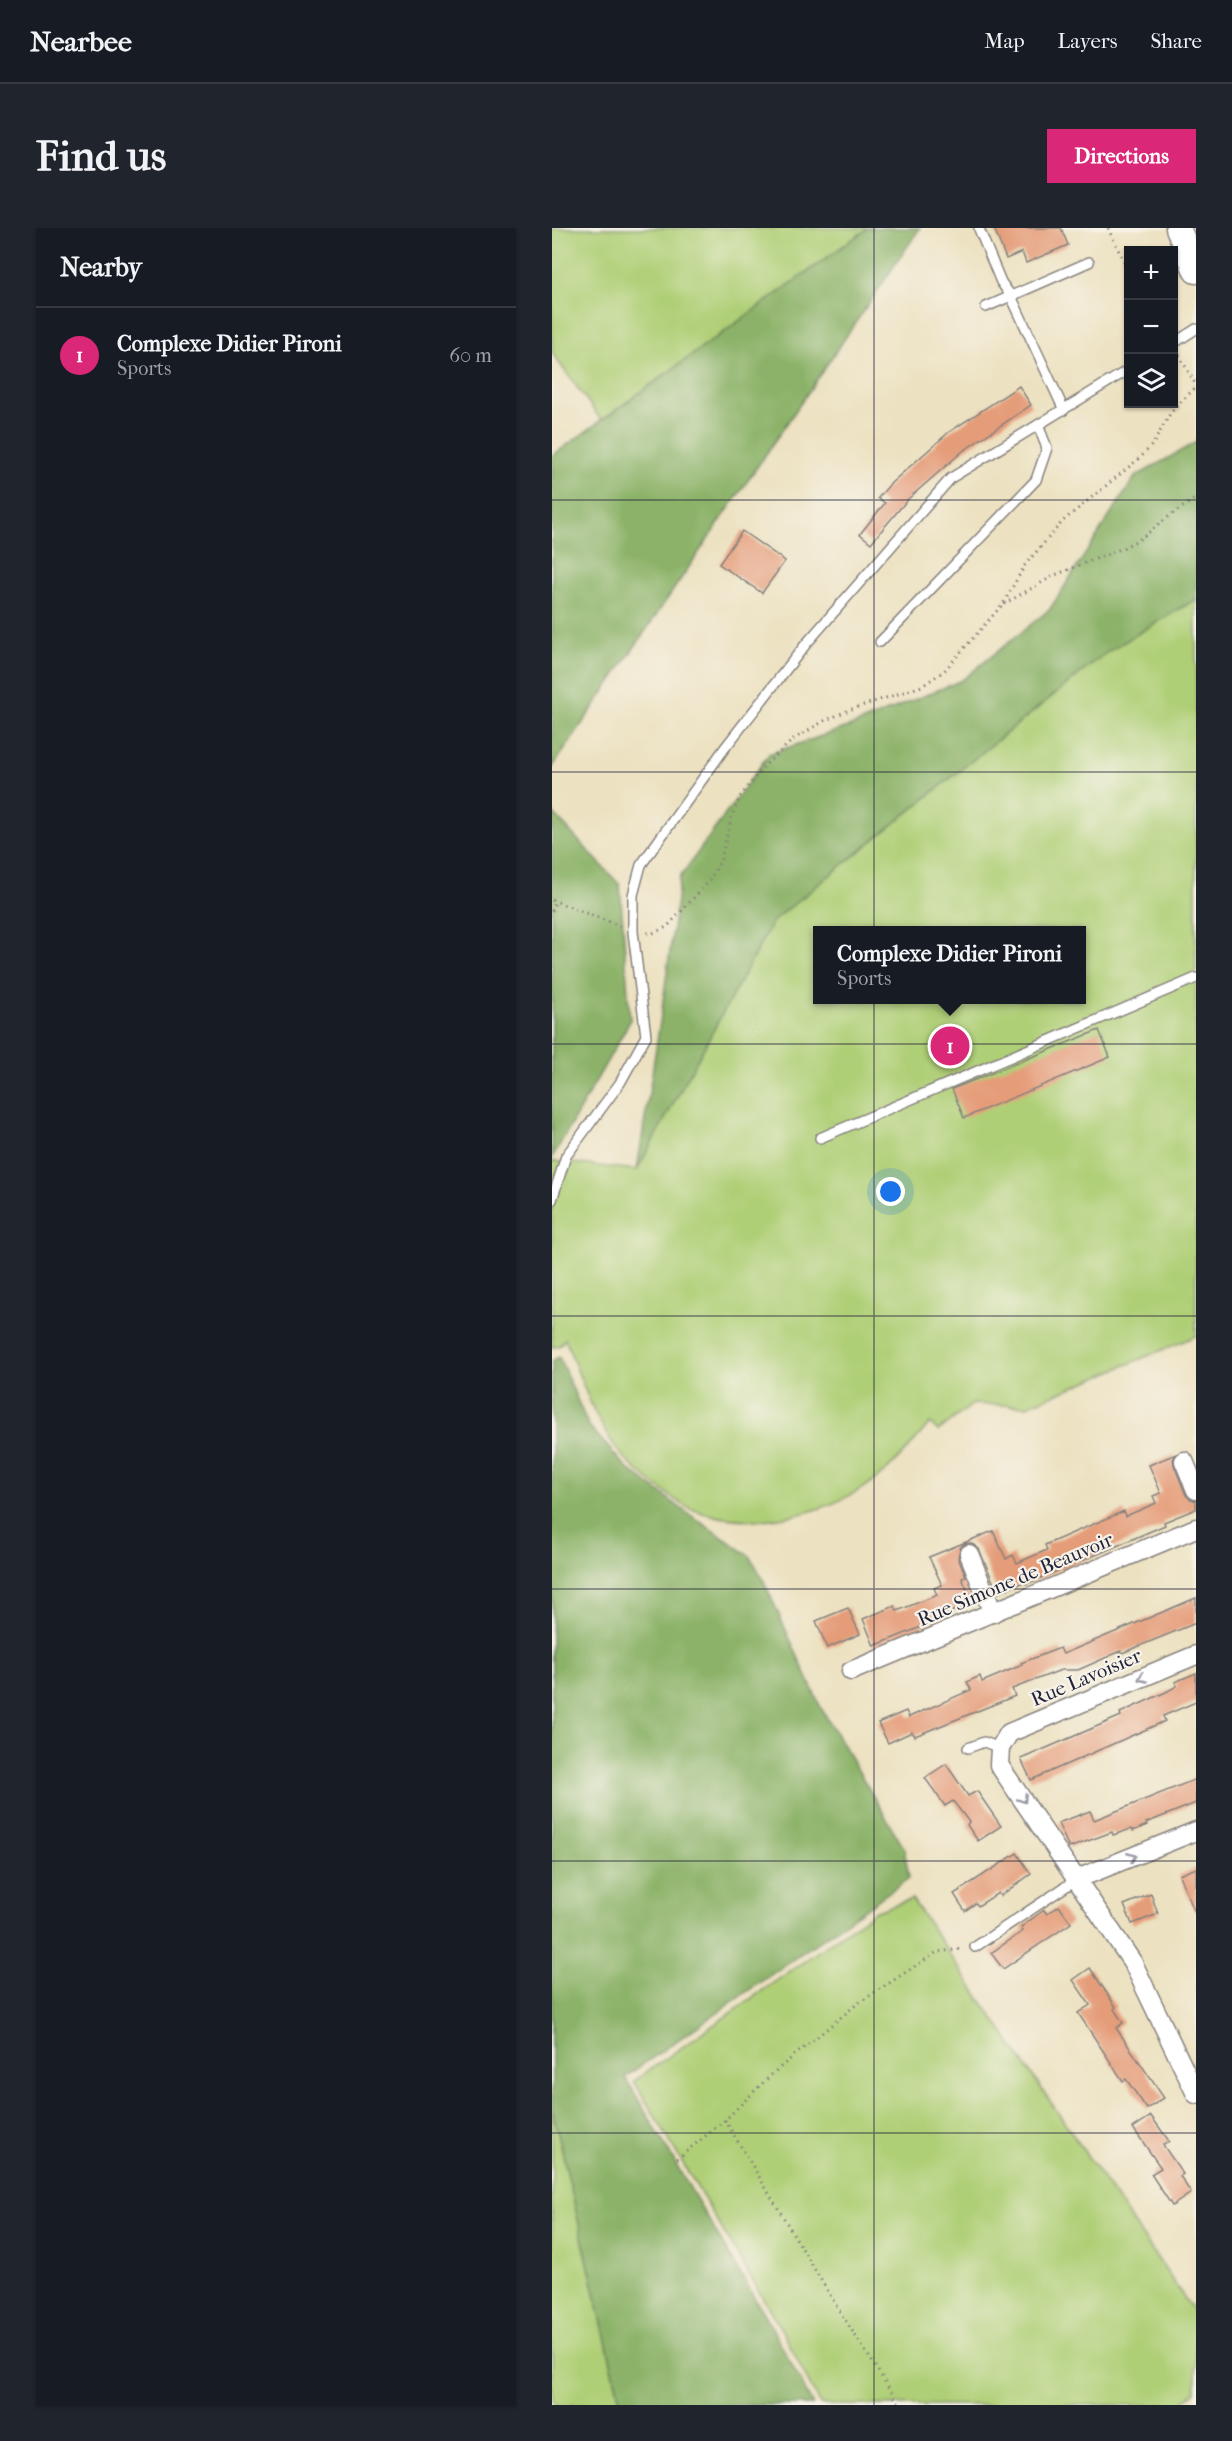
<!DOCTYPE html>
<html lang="en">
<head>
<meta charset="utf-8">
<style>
	:root { --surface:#171b24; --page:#20242c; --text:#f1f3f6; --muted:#9ea1a6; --line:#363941; --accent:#db2777 }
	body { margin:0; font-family:"IM FELL French Canon",serif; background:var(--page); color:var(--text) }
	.controls { position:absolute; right:18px; top:18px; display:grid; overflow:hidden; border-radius:0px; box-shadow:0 2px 4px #0004 }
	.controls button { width:54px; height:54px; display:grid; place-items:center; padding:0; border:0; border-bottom:2px solid var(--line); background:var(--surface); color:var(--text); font:30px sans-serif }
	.you { position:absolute; left:339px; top:964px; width:21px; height:21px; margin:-15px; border:4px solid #fff; border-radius:50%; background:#1a73e8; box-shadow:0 0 0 9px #1a73e833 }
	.badge { display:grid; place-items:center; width:39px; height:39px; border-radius:50%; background:var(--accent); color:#fff; font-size:20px; font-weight:700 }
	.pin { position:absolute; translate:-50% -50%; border:3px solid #fff; box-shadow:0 2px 6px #0006 }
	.popup { position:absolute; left:261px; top:698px; width:273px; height:78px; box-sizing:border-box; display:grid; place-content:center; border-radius:0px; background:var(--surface); filter:drop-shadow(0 2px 4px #0005); font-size:20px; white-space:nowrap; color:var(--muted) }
	.popup b { font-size:22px; color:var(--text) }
	.popup::after { content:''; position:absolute; left:50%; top:100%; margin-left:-12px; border:12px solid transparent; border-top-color:var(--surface) }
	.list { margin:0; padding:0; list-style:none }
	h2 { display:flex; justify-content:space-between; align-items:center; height:78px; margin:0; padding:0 24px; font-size:26px }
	h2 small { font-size:20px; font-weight:400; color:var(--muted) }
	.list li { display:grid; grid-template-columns:39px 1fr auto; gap:18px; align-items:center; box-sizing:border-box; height:96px; padding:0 24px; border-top:2px solid var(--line) }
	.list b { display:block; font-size:22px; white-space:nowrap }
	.list p { margin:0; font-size:20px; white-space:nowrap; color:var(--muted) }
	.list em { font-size:20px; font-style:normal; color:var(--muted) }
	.icon { flex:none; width:33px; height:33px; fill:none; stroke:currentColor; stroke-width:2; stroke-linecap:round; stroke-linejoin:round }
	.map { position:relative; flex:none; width:644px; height:2177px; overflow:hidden; border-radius:0px }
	header { display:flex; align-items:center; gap:36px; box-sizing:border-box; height:84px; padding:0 30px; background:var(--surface); border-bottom:2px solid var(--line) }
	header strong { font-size:28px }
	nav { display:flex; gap:33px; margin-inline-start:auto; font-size:21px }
	.intro { display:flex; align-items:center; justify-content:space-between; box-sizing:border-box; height:144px; padding:0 36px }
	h1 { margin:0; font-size:42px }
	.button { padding:15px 27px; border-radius:0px; background:var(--accent); color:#fff; font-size:21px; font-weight:700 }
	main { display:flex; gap:36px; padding:0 36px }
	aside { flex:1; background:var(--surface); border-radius:0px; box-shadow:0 2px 4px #0004 }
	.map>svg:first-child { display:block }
	.green { fill:#afcf76; stroke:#687858; stroke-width:1.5; fill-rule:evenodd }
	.forest { fill:#8bb267; stroke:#566a51; stroke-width:1.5 }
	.building { fill:#e59c79 }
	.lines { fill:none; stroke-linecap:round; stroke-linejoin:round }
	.lane-casing { stroke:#87827e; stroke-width:12 }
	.street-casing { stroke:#87827e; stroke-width:21 }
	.secondary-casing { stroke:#87827e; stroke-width:27 }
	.path { stroke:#87827e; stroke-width:3; stroke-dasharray:1.5 4.5; stroke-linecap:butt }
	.lane { stroke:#fff; stroke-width:9 }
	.street { stroke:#fff; stroke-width:18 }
	.secondary { stroke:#fff; stroke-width:24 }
	.oneway { stroke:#9c9ca7 }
	.grid { fill:none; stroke:#22223b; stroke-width:1.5; stroke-opacity:0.55 }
	.labels { text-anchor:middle; stroke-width:4.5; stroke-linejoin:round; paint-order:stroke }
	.street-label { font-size:20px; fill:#22223b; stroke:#f7f3e8 }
</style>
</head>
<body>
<header>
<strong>Nearbee</strong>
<nav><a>Map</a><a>Layers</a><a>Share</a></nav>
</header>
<div class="intro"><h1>Find us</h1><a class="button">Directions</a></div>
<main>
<aside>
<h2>Nearby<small></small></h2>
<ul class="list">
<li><span class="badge">1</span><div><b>Complexe Didier Pironi</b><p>Sports</p></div><em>60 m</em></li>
</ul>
</aside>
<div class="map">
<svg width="644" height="2177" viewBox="0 0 644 2177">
	<rect width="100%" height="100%" fill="#f7f3e8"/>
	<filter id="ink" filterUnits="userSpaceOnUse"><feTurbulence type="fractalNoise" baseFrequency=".0167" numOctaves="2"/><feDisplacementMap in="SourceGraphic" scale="12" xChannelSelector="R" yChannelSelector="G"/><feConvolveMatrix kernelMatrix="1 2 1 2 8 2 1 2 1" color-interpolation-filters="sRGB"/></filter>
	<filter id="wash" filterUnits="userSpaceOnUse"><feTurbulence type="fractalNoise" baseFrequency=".008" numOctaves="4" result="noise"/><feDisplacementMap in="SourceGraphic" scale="24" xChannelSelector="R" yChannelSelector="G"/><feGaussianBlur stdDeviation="1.35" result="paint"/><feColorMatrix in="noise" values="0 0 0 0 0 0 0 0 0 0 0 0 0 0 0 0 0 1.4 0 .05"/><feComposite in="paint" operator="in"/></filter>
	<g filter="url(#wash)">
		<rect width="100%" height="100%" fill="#ece1c0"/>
		<!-- green -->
		<g class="green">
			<polygon points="0,0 316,0 50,193 0,125"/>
			<path d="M644,371v737l-169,70 -54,-2 -35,27 -8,-8c-14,16 -28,34 -44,48 -52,44 -133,63 -197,37 -12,-5 -49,-35 -59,-44 -33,-33 -48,-83 -65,-125l-5,6 -8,3v-187l85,9 136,-249 334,-269zM266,702h264v70h-264z"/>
			<polygon points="360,1671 644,2087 644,2163 627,2177 268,2177 231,2104 82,1853 322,1684"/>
			<polygon points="0,1879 69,2177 1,2177 0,2173"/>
		</g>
		<!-- forest -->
		<g class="forest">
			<polygon points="316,0 368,0 0,540 0,228"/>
			<polygon points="644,214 644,371 555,424 221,693 85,942 110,781 128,649 217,526 302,497 410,452 498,381 583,249"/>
			<polygon points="0,584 68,657 78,793 0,930"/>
			<polygon points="7,1129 36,1197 74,1239 134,1284 198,1328 210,1349 269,1480 352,1620 357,1650 73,1849 224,2107 261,2177 69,2177 0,1879 0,1133"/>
		</g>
		<g id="blocks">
			<!-- building -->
			<g class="building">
				<polygon points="442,0 509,0 516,17 474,35 470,24 454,31"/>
				<polygon points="467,158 479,177 411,223 356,271 319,315 308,306 333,275 326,270 338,256 397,204"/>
				<polygon points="190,303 233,333 210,365 167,336"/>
				<polygon points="547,802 558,829 412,890 400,861"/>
				<polygon points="624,1226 621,1231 622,1237 634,1267 638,1271 644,1273 644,1281 612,1294 613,1297 553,1323 474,1356 473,1354 446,1365 427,1321 419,1315 412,1316 408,1320 406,1330 414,1348 410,1350 421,1375 393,1386 394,1389 322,1418 311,1391 343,1378 345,1383 385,1367 382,1360 390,1357 377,1329 441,1303 454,1331 461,1327 465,1335 495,1322 493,1317 523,1304 572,1283 574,1288 604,1275 601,1268 609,1265 597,1237"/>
				<polygon points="644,1370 644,1395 570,1425 569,1423 526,1442 509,1442 460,1461 463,1468 363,1508 360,1504 336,1515 326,1495 354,1483 357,1489 419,1462 415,1454 428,1448 430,1454 470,1437 469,1435 508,1420 511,1426"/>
				<polygon points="296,1380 308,1406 275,1420 264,1393"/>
				<polygon points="644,1445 644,1474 611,1488 613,1493 479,1552 469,1531 569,1488 568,1485 614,1464 625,1458 623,1454"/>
				<polygon points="394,1536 416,1568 425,1563 449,1598 426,1613 415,1597 417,1594 401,1573 393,1578 373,1550"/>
				<polygon points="644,1551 644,1575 594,1595 595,1597 581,1603 579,1601 561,1607 560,1604 517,1620 506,1595 538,1583 542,1592"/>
				<polygon points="465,1625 479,1646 448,1668 446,1665 426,1678 424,1675 413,1683 402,1666"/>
				<polygon points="644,1640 644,1687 627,1647"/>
				<polygon points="599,1666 606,1686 580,1696 572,1677"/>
				<polygon points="507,1678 519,1695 451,1741 439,1725 471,1703 469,1699 492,1682 495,1686"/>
				<polygon points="538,1740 564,1779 562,1781 571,1795 564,1800 612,1870 595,1881 574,1851 571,1853 526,1785 538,1777 521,1752"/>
				<polygon points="599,1888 617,1913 611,1917 631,1946 628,1948 639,1965 620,1978 599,1946 609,1940 581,1900"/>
			</g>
		</g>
	</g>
	<g filter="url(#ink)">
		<use href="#blocks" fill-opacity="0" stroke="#87827e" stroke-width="1.5"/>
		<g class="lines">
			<defs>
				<g id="lane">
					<polyline points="427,1 449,54 459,68 512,182"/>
					<polyline points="434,79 537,34"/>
					<polyline points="622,115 644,101"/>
					<polyline points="328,414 484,252 495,220 486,197"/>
					<polyline points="268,910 644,750"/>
					<polyline points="0,972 14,928 68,855 94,808 81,704 81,667 89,637 172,521 254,416 399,250 576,142"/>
					<polyline points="416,1520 432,1514 448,1520"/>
					<polyline points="423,1719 525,1651"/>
				</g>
				<g id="street">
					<polyline points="632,1233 644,1262"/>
					<polyline points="417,1326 441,1385"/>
					<polyline points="644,1427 457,1505 448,1520 447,1537 581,1735 644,1866"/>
					<polyline points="299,1443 644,1300"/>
					<polyline points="525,1651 644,1603"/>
				</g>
				<polyline id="secondary" points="626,0 644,43"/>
			</defs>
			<!-- lane casing -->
			<use href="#lane" class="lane-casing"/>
			<!-- street casing -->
			<use href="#street" class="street-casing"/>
			<!-- secondary casing -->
			<use href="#secondary" class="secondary-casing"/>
			<!-- path -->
			<g class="path">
				<polyline points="556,0 576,42"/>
				<polyline points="627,127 644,157"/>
				<polyline points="452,376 503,347 571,320 591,309 616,289 644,270"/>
				<polyline points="0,672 68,698"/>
				<polyline points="0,683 3,674"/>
				<polyline points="95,705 101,705 115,699 158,652 169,631 180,587 188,569 212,538 242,511 272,493 297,482 370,458 392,443 451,376 473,337 511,293 589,229 601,216 619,184 644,159"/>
				<polyline points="173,1892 290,2087 348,2177"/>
				<polyline points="125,1931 173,1892 220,1846 305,1776 385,1724 410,1721"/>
			</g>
			<!-- lane -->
			<use href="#lane" class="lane"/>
			<!-- street -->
			<use href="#street" class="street"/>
			<!-- secondary -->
			<use href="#secondary" class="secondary"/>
		</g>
		<!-- one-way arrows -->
		<defs><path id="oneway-chevron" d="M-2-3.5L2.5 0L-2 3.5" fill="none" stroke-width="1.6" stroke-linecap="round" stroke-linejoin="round" transform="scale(1.5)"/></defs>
		<g class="oneway">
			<use href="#oneway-chevron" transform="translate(590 1450) rotate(157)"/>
			<use href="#oneway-chevron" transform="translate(471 1571) rotate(56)"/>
			<use href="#oneway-chevron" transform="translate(580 1629) rotate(-22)"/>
		</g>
	</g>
	<!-- grid -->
	<path class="grid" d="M322,0v2177M0,272h644M0,544h644M0,816h644M0,1088h644M0,1361h644M0,1633h644M0,1905h644"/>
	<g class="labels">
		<!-- street labels -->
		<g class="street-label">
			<text transform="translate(463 1351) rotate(-23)" y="7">Rue Simone de Beauvoir</text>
			<text transform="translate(534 1449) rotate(-23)" y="7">Rue Lavoisier</text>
		</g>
	</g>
</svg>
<div class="controls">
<button>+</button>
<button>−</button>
<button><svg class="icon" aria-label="layers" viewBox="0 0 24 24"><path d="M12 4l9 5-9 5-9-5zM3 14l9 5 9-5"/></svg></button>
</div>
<div class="you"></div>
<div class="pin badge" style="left:398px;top:818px">1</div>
<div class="popup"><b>Complexe Didier Pironi</b>Sports</div>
</div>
</main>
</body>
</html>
